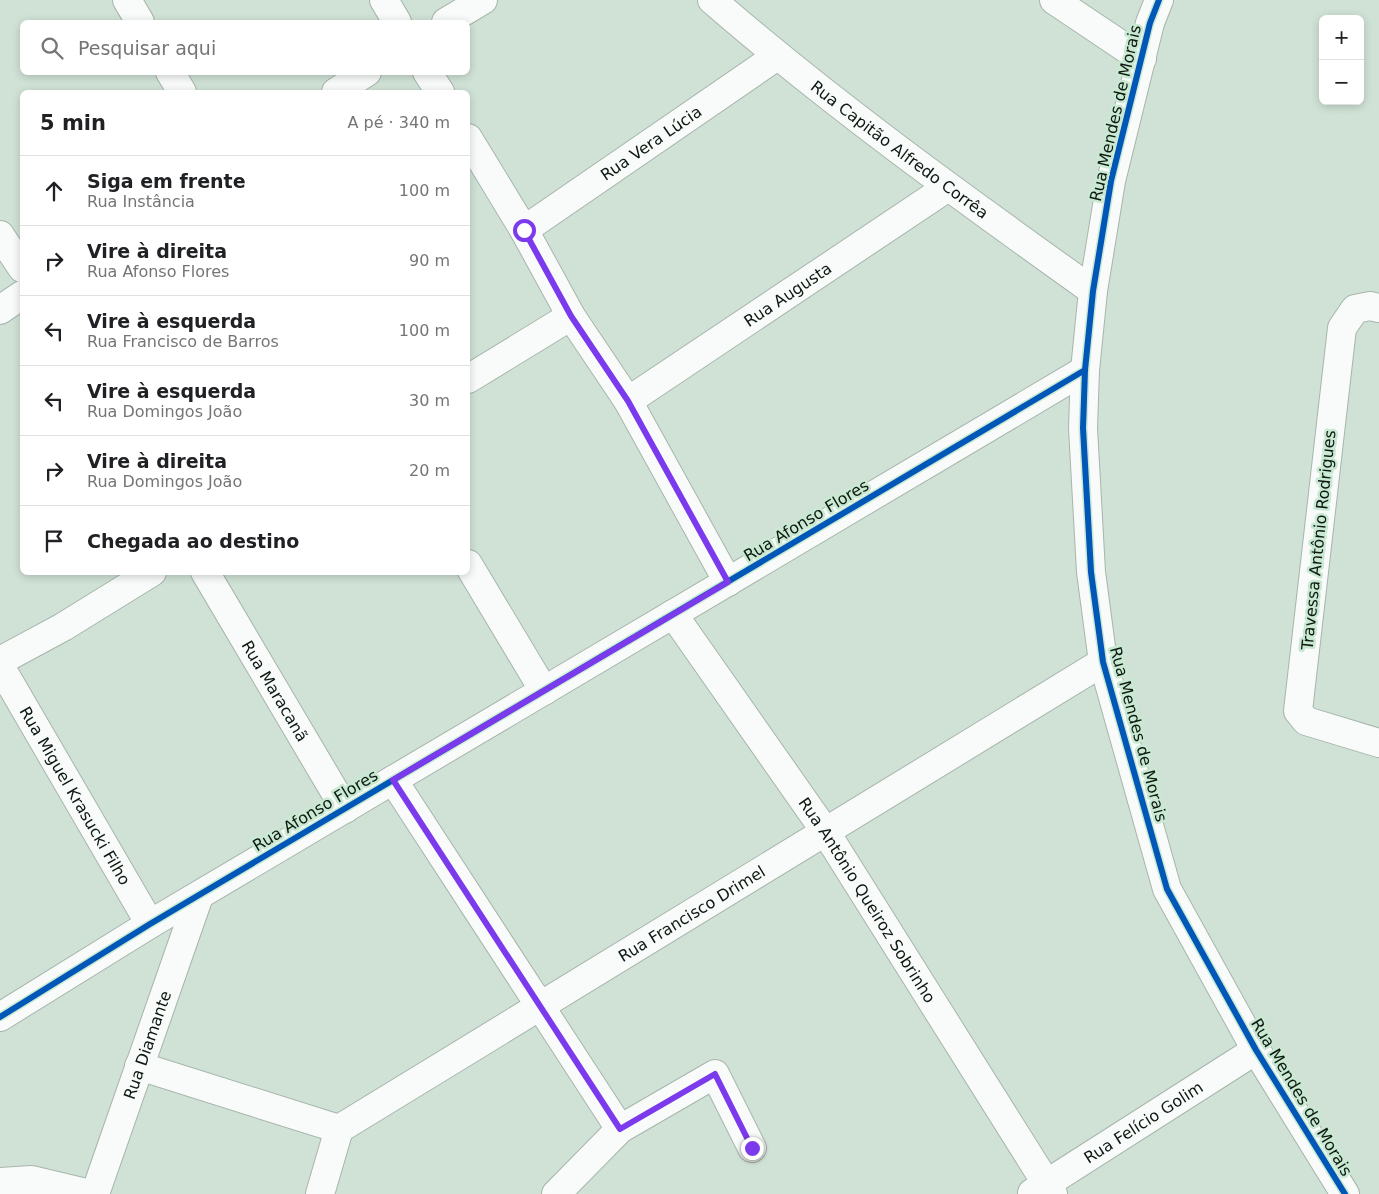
<!DOCTYPE html>
<html lang="pt">
<head>
<meta charset="utf-8">
<style>
	:root { --surface:#fff; --page:#f6f6f6; --text:#202124; --muted:#757577; --line:#e0e0e0 }
	body { margin:0; font-family:"DejaVu Sans",sans-serif; background:var(--page); color:var(--text) }
	.controls { position:absolute; right:15px; top:15px; display:grid; overflow:hidden; border-radius:8px; box-shadow:0 2px 8px #0003 }
	.controls button { width:45px; height:45px; display:grid; place-items:center; padding:0; border:0; border-bottom:1px solid var(--line); background:var(--surface); color:var(--text); font:25px sans-serif }
	.stop { position:absolute; width:15px; height:15px; margin:-11px; border:4px solid #7c3aed; border-radius:50%; background:#fff }
	.stop.end { background:#7c3aed; border-color:#fff; box-shadow:0 1px 5px #0008 }
	.list { margin:0; padding:0; list-style:none }
	h2 { display:flex; justify-content:space-between; align-items:center; height:65px; margin:0; padding:0 20px; font-size:21px }
	h2 small { font-size:16px; font-weight:400; color:var(--muted) }
	.list li { display:grid; grid-template-columns:32px 1fr auto; gap:15px; align-items:center; box-sizing:border-box; height:70px; padding:0 20px; border-top:1px solid var(--line) }
	.list b { display:block; font-size:19px; white-space:nowrap }
	.list p { margin:0; font-size:16px; white-space:nowrap; color:var(--muted) }
	.list em { font-size:16px; font-style:normal; color:var(--muted) }
	.icon { flex:none; width:28px; height:28px; fill:none; stroke:currentColor; stroke-width:2; stroke-linecap:round; stroke-linejoin:round }
	.map { position:relative; flex:none; width:1379px; height:1194px; overflow:hidden }
	.search { position:absolute; background:var(--surface); box-shadow:0 2px 8px #0003; left:20px; top:20px; width:450px; height:55px; display:flex; align-items:center; gap:12px; box-sizing:border-box; padding:0 18px; border-radius:8px; color:var(--muted); font-size:19px }
	.panel { position:absolute; background:var(--surface); box-shadow:0 2px 8px #0003; left:20px; top:90px; width:450px; height:485px; border-radius:8px }
	.map>svg:first-child { display:block }
	.lines { fill:none; stroke-linecap:round; stroke-linejoin:round }
	.street-casing { stroke:#a7b5ac; stroke-width:30 }
	.street { stroke:#f8fbf9; stroke-width:28 }
	.cycleway-casing { stroke:#c9e9d3; stroke-width:9 }
	.cycleway { stroke:#0057b8; stroke-width:6 }
	.route { stroke:#7c3aed; stroke-width:6 }
	.labels { text-anchor:middle; stroke-width:5; stroke-linejoin:round; paint-order:stroke }
	.street-label { font-size:16px; fill:#0d1811; stroke:#c9e9d3 }
</style>
</head>
<body>
<div class="map">
<svg width="1379" height="1194" viewBox="0 0 1379 1194">
	<rect width="100%" height="100%" fill="#d0e2d6"/>
	<g class="lines">
		<defs>
			<g id="street">
				<polyline points="127,0 140,22"/>
				<polyline points="384,0 397,22"/>
				<path id="s1" d="M712,0c121,105 251,198 381,291"/>
				<polyline points="1054,0 1142,59"/>
				<polyline points="1159,0 1150,23 1111,181 1093,291 1085,370 1083,428 1091,572 1103,662 1167,889 1256,1050 1345,1194"/>
				<polyline points="446,22 483,0"/>
				<polyline points="170,72 182,92"/>
				<polyline points="427,72 440,92"/>
				<polyline points="336,92 367,72"/>
				<polyline points="468,138 524,230 571,316 628,401 728,582"/>
				<path id="s2" d="M524,230l253,-174"/>
				<polyline points="0,235 22,268"/>
				<polyline points="1379,308 1370,306 1355,309 1342,328 1298,711 1306,721 1379,743"/>
				<polyline points="0,310 22,295"/>
				<polyline points="468,379 571,316"/>
				<path id="s3" d="M628,401l320,-214"/>
				<polyline points="468,564 544,691"/>
				<path id="s4" d="M205,572l140,237"/>
				<path id="s5" d="M673,614l152,217 228,363"/>
				<polyline points="0,661 63,627 152,572"/>
				<path id="s6" d="M0,666l150,258"/>
				<polyline points="393,780 620,1129"/>
				<polyline points="0,1017 150,924 1085,370"/>
				<polyline points="139,1066 339,1129"/>
				<polyline points="0,1182 32,1180 91,1194"/>
				<path id="s7" d="M1032,1193l224,-143"/>
				<path id="s8" d="M95,1194l104,-298"/>
				<path id="s9" d="M320,1194l19,-65 764,-467"/>
				<polyline points="556,1194 620,1129 715,1074 752,1148"/>
			</g>
		</defs>
		<!-- street casing -->
		<use href="#street" class="street-casing"/>
		<!-- street -->
		<use href="#street" class="street"/>
		<defs>
			<g id="cycleway">
				<polyline points="1159,0 1150,23 1111,181 1093,291 1085,370 1083,428 1091,572 1103,662 1167,889 1256,1050 1345,1194"/>
				<polyline points="0,1017 150,924 1085,370"/>
			</g>
		</defs>
		<!-- cycleway casing -->
		<use href="#cycleway" class="cycleway-casing"/>
		<!-- cycleway -->
		<use href="#cycleway" class="cycleway"/>
	</g>
	<g class="lines">
		<!-- route -->
		<polyline class="route" points="524,230 571,316 628,401 728,582 393,780 620,1129 715,1074 752,1148"/>
	</g>
	<g class="labels">
		<!-- street labels -->
		<g class="street-label">
			<text transform="translate(1115 113) rotate(-77)" y="6">Rua Mendes de Morais</text>
			<text dy="6" stroke="none"><textPath href="#s2" startOffset="154">Rua Vera Lúcia</textPath></text>
			<text dy="6" stroke="none"><textPath href="#s1" startOffset="240">Rua Capitão Alfredo Corrêa</textPath></text>
			<text dy="6" stroke="none"><textPath href="#s3" startOffset="192">Rua Augusta</textPath></text>
			<text transform="translate(806 520) rotate(-31)" y="6">Rua Afonso Flores</text>
			<text transform="translate(1318 540) rotate(-84)" y="6">Travessa Antônio Rodrigues</text>
			<text dy="6" stroke="none"><textPath href="#s4" startOffset="138">Rua Maracanã</textPath></text>
			<text transform="translate(1139 734) rotate(75)" y="6">Rua Mendes de Morais</text>
			<text dy="6" stroke="none"><textPath href="#s6" startOffset="150">Rua Miguel Krasucki Filho</textPath></text>
			<text transform="translate(315 810) rotate(-31)" y="6">Rua Afonso Flores</text>
			<text dy="6" stroke="none"><textPath href="#s5" startOffset="346">Rua Antônio Queiroz Sobrinho</textPath></text>
			<text dy="6" stroke="none"><textPath href="#s9" startOffset="481">Rua Francisco Drimel</textPath></text>
			<text dy="6" stroke="none"><textPath href="#s8" startOffset="158">Rua Diamante</textPath></text>
			<text transform="translate(1302 1097) rotate(59)" y="6">Rua Mendes de Morais</text>
			<text dy="6" stroke="none"><textPath href="#s7" startOffset="132">Rua Felício Golim</textPath></text>
		</g>
	</g>
</svg>
<div class="controls">
<button>+</button>
<button>−</button>
</div>
<div class="stop" style="left:524px;top:230px"></div>
<div class="stop end" style="left:752px;top:1148px"></div>
<div class="search"><svg class="icon" aria-label="search" viewBox="0 0 24 24"><circle cx="10" cy="10" r="6"/><path d="M15 15l6 6"/></svg>Pesquisar aqui</div>
<section class="panel">
<h2>5 min<small>A pé · 340 m</small></h2>
<ul class="list">
<li><svg class="icon" aria-label="ahead" viewBox="0 0 24 24"><path d="M12 20V5M6 11l6-6 6 6"/></svg><div><b>Siga em frente</b><p>Rua Instância</p></div><em>100 m</em></li>
<li><svg class="icon" aria-label="right" viewBox="0 0 24 24"><path d="M7 20v-9h11M14 6l5 5-5 5"/></svg><div><b>Vire à direita</b><p>Rua Afonso Flores</p></div><em>90 m</em></li>
<li><svg class="icon" aria-label="left" viewBox="0 0 24 24"><path d="M17 20v-9H6M10 6l-5 5 5 5"/></svg><div><b>Vire à esquerda</b><p>Rua Francisco de Barros</p></div><em>100 m</em></li>
<li><svg class="icon" aria-label="left" viewBox="0 0 24 24"><path d="M17 20v-9H6M10 6l-5 5 5 5"/></svg><div><b>Vire à esquerda</b><p>Rua Domingos João</p></div><em>30 m</em></li>
<li><svg class="icon" aria-label="right" viewBox="0 0 24 24"><path d="M7 20v-9h11M14 6l5 5-5 5"/></svg><div><b>Vire à direita</b><p>Rua Domingos João</p></div><em>20 m</em></li>
<li><svg class="icon" aria-label="arrive" viewBox="0 0 24 24"><path d="M6 21V4h12l-3 4 3 4H6"/></svg><div><b>Chegada ao destino</b></div></li>
</ul>
</section>
</div>
</body>
</html>
